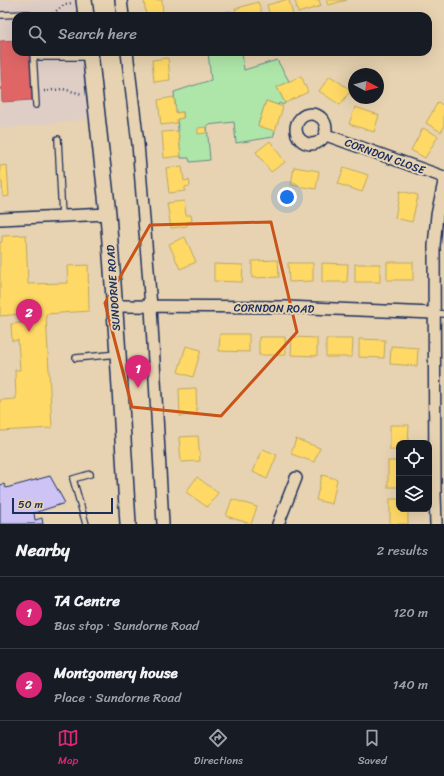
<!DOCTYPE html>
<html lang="en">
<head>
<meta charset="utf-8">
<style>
	:root { --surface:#171b24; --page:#242831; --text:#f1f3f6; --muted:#9ea1a6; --line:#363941; --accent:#db2777 }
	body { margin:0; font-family:Sriracha,sans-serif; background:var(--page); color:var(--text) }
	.controls { position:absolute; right:12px; bottom:12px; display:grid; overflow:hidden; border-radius:8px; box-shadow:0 4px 16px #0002 }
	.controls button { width:36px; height:36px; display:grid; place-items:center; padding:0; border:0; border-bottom:1px solid var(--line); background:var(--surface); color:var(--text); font:20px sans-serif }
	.compass { position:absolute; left:348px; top:68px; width:36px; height:36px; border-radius:50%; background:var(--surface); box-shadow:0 4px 16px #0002; rotate:97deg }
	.scale { position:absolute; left:12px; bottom:10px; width:101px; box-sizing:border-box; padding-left:4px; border:2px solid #1b2f5e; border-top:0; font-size:11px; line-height:14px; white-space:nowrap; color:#1b2f5e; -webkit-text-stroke:3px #e7d3b1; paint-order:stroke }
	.you { position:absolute; left:287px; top:197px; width:14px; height:14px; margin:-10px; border:3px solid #fff; border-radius:50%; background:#1a73e8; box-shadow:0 0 0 6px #1a73e833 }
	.badge { display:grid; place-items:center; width:26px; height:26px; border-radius:50%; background:var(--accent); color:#fff; font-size:13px; font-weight:700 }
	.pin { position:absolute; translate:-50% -33px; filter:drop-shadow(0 1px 2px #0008) }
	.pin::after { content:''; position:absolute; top:21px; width:14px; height:12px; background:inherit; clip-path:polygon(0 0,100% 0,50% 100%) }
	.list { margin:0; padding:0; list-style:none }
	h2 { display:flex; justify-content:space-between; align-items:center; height:52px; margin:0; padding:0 16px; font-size:17px }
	h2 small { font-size:13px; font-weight:400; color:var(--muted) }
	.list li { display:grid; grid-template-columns:26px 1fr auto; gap:12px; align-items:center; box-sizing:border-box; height:72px; padding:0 16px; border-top:1px solid var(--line) }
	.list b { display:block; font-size:15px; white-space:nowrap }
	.list p { margin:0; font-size:13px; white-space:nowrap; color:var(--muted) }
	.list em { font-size:13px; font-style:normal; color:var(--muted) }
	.icon { flex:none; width:22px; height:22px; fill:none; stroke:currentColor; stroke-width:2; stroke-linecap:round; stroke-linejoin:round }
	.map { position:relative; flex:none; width:444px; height:524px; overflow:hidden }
	.search { position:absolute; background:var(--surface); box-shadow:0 4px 16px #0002; left:12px; right:12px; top:12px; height:44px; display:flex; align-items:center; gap:10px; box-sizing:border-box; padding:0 14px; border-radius:12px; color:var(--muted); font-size:15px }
	.sheet { height:196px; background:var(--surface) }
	nav { display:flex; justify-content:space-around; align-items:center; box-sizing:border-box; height:56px; border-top:1px solid var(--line); background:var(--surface); font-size:11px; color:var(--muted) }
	nav a { display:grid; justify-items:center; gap:2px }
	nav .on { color:var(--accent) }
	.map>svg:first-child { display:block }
	.built { fill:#dfcec5 }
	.green { fill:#aee6a9; stroke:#648a84 }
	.homes { fill:#ffd966; stroke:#bba664 }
	.shops { fill:#e06666; stroke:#a55664 }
	.building { fill:#cdc3f5; stroke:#1b2f5e }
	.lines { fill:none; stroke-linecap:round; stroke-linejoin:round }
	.lane-casing { stroke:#1b2f5e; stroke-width:8 }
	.street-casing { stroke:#1b2f5e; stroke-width:14 }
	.secondary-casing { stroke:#1b2f5e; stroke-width:18 }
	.path { stroke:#1b2f5e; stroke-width:2.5; stroke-dasharray:1 3; stroke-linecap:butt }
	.lane { stroke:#e7d3b1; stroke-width:5.5 }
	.street { stroke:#e7d3b1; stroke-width:11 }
	.secondary { stroke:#e7d3b1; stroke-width:15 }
	.marked { fill:none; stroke:#c95318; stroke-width:3; stroke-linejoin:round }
	.labels { text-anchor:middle; stroke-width:4; stroke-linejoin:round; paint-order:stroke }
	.street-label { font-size:11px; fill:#1b2f5e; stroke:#e7d3b1 }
</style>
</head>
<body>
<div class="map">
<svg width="444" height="524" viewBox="0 0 444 524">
	<rect width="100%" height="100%" fill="#e7d3b1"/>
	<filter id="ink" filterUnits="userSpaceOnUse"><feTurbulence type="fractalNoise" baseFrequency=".025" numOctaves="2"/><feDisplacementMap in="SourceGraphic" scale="8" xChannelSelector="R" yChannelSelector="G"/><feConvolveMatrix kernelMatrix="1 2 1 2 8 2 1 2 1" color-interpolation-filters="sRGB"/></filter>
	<g filter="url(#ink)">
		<!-- built -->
		<polygon class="built" points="0,0 75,0 77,16 16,16 16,52 81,52 89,119 0,129"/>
		<!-- green -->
		<polygon class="green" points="208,52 242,52 244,70 277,60 289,81 277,87 285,103 283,105 279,103 278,105 266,101 258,125 275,131 273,137 236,143 234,122 207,125 210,160 190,162 189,158 181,158 177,119 183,118 183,112 176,113 174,92 211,80"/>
		<!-- homes -->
		<g class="homes">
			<polygon points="144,0 162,0 163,16 146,16"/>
			<polygon points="285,0 289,0 293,15 270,16 267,5"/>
			<polygon points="295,0 319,0 321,6 298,13"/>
			<polygon points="326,0 347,0 328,5"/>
			<polygon points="258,2 263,16 237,16 235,9"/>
			<polygon points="231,11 232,16 210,16 210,14"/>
			<polygon points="168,58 170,80 154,82 152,60"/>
			<polygon points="301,76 308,92 285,103 277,87"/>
			<polygon points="330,76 351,90 340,105 319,91"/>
			<polygon points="174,97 176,113 183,112 183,118 177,119 177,123 161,125 158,100"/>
			<polygon points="266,101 283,107 275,131 258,126"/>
			<polygon points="438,102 444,106 444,127 441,132 426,123"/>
			<polygon points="355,107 379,115 374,132 349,124"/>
			<polygon points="206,127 206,133 198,134 198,128"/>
			<polygon points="423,128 438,136 425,158 411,150"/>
			<polygon points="178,131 181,156 164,158 162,132"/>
			<polygon points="270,141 285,162 271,172 256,152"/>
			<polygon points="7,165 9,196 3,197 2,182 0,182 0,166"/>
			<polygon points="182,166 184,181 189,180 190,186 185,187 185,191 169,193 166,168"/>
			<polygon points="294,167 319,171 316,189 291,185"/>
			<polygon points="344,167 368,175 362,192 338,184"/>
			<polygon points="400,191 418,195 412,222 395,218"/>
			<polygon points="184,201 186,215 191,215 192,221 187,222 187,226 171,228 167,203"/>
			<polygon points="26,235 28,284 68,283 67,266 88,265 89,311 46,314 52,428 0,431 0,400 16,399 15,370 20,370 18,340 12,341 11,324 21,323 21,314 0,316 0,242 2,242 2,236"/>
			<polygon points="185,237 196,262 180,269 169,244"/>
			<polygon points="278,260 279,277 252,278 252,261"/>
			<rect x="387" y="262" width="26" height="18"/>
			<polygon points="288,263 313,263 313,281 289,282"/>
			<polygon points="322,263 348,264 347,282 322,282"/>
			<polygon points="214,264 243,265 242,282 214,281"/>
			<rect x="355" y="264" width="25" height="18"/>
			<polygon points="220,334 249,334 249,352 219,351"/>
			<polygon points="259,337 285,337 286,355 259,355"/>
			<polygon points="292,337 317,338 317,356 291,355"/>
			<polygon points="326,339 353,339 352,357 326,357"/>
			<polygon points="359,339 385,340 384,358 359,357"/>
			<polygon points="186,346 201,350 193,377 178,372"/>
			<polygon points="391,346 418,348 417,366 390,364"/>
			<polygon points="196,388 197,415 180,416 179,389"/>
			<polygon points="390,425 409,425 408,443 399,443 399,450 390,450"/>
			<polygon points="198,436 200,461 181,462 179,437"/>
			<polygon points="296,439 320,448 314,462 291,454"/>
			<polygon points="263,449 277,455 267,479 253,472"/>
			<rect x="388" y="461" width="11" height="26"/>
			<polygon points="322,475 337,479 332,504 316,500"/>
			<polygon points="197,477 218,493 207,507 186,492"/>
			<polygon points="232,499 257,507 251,524 226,516"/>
			<polygon points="390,499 399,499 399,509 408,509 408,524 390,524"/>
		</g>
		<!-- shops -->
		<polygon class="shops" points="16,40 16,52 29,52 32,100 2,102 0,41"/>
		<!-- building -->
		<polygon class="building" points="50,476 65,503 34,513 35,520 42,518 43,524 0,524 0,485 4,484 6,488"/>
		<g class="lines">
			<defs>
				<g id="lane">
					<polyline points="0,15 28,14 29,16"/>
					<polyline points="33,52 36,105"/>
					<polyline points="34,57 89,57"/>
					<polyline points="58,139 62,216"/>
					<polyline points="434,313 444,314"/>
					<polyline points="76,358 118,354"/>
					<polyline points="86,524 73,479 90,474"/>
				</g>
				<g id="street">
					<polyline points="121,0 123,16"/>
					<polyline points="127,52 138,144 151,307 163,524"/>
					<circle cx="311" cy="129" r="15"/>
					<polyline points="326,135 444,177"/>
					<polyline points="0,219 108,214"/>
					<polyline points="115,306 286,307 433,313"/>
					<polyline points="278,524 296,478"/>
					<polyline points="436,524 435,493 434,246 437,215 444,182"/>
				</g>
				<g id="secondary">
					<polyline points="84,0 86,16"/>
					<polyline points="90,52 108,214 118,354 128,524"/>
				</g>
			</defs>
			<!-- lane casing -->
			<use href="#lane" class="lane-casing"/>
			<!-- street casing -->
			<use href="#street" class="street-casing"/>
			<!-- secondary casing -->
			<use href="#secondary" class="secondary-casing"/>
			<!-- path -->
			<g class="path">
				<polyline points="50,16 65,4 72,3"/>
				<polyline points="44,91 63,89 82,94"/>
			</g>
			<!-- lane -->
			<use href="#lane" class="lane"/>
			<!-- street -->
			<use href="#street" class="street"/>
			<!-- secondary -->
			<use href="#secondary" class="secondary"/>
		</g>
	</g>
	<!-- marked area -->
	<path class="marked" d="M271,222l26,110 -76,84 -89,-9 -27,-104 45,-78z"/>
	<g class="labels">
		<!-- street labels -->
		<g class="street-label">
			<text transform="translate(385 156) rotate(20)" y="4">CORNDON CLOSE</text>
			<text transform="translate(113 288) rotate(-94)" y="4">SUNDORNE ROAD</text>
			<text transform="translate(274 308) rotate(1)" y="4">CORNDON ROAD</text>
		</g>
	</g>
</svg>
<div class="controls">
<button><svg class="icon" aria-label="locate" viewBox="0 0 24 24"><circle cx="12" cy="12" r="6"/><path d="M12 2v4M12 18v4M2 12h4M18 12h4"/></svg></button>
<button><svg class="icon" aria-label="layers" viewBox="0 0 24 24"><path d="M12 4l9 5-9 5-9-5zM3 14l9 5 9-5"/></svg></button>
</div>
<svg class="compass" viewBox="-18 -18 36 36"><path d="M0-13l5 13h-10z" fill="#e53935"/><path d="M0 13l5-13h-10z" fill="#9ea1a6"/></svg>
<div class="scale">50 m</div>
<div class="you"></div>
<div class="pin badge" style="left:138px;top:388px">1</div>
<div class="pin badge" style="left:29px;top:332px">2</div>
<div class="search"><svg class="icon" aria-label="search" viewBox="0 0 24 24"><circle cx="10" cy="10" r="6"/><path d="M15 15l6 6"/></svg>Search here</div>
</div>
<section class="sheet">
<h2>Nearby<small>2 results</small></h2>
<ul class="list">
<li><span class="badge">1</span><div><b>TA Centre</b><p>Bus stop · Sundorne Road</p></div><em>120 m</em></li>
<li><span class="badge">2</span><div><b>Montgomery house</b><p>Place · Sundorne Road</p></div><em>140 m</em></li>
</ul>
</section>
<nav>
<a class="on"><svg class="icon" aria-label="map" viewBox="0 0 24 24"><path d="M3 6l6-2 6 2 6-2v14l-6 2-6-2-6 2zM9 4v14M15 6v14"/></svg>Map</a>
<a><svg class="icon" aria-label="directions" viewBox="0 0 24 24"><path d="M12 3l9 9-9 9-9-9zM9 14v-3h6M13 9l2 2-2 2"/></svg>Directions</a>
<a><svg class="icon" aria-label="saved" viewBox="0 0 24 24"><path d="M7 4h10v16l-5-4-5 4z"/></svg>Saved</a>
</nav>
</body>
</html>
